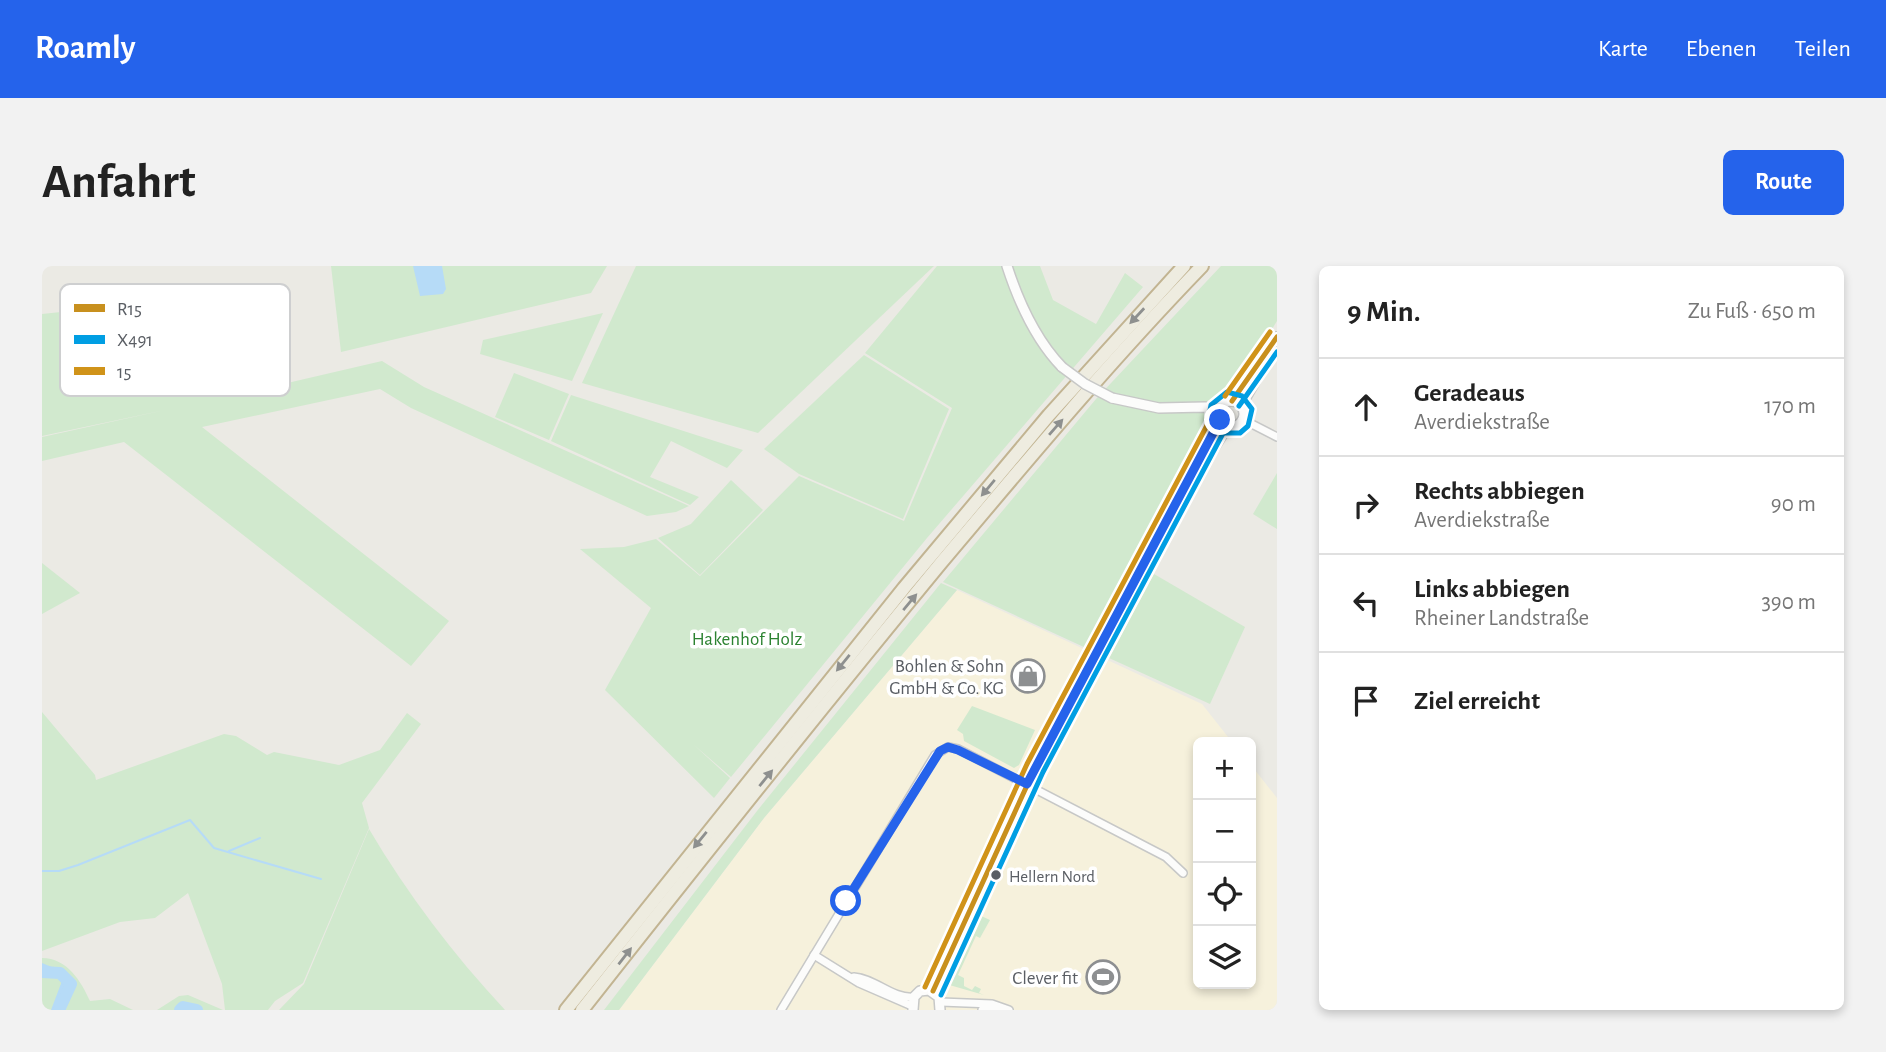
<!DOCTYPE html>
<html lang="de">
<head>
<meta charset="utf-8">
<style>
	:root { --surface:#fff; --page:#f2f2f2; --text:#222; --muted:#767676; --line:#e0e0e0; --accent:#2563eb }
	body { margin:0; font-family:"Alegreya Sans",sans-serif; background:var(--page); color:var(--text) }
	.controls { position:absolute; right:21px; bottom:21px; display:grid; overflow:hidden; border-radius:10px; box-shadow:0 4px 10px #0003 }
	.controls button { width:63px; height:63px; display:grid; place-items:center; padding:0; border:0; border-bottom:2px solid var(--line); background:var(--surface); color:var(--text); font:35px sans-serif }
	.stop { position:absolute; width:21px; height:21px; margin:-16px; border:5px solid #2563eb; border-radius:50%; background:#fff }
	.stop.end { background:#2563eb; border-color:#fff; box-shadow:0 2px 7px #0008 }
	.list { margin:0; padding:0; list-style:none }
	h2 { display:flex; justify-content:space-between; align-items:center; height:91px; margin:0; padding:0 28px; font-size:30px }
	h2 small { font-size:23px; font-weight:400; color:var(--muted) }
	.list li { display:grid; grid-template-columns:46px 1fr auto; gap:21px; align-items:center; box-sizing:border-box; height:98px; padding:0 28px; border-top:2px solid var(--line) }
	.list b { display:block; font-size:26px; white-space:nowrap }
	.list p { margin:0; font-size:23px; white-space:nowrap; color:var(--muted) }
	.list em { font-size:23px; font-style:normal; color:var(--muted) }
	.icon { flex:none; width:38px; height:38px; fill:none; stroke:currentColor; stroke-width:2; stroke-linecap:round; stroke-linejoin:round }
	.map { position:relative; flex:none; width:1235px; height:744px; overflow:hidden; border-radius:10px }
	header { display:flex; align-items:center; gap:42px; box-sizing:border-box; height:98px; padding:0 35px; background:var(--accent); color:#fff }
	header strong { font-size:33px }
	nav { display:flex; gap:38px; margin-inline-start:auto; font-size:24px }
	.intro { display:flex; align-items:center; justify-content:space-between; box-sizing:border-box; height:168px; padding:0 42px }
	h1 { margin:0; font-size:49px }
	.button { padding:18px 32px; border-radius:10px; background:var(--accent); color:#fff; font-size:24px; font-weight:700 }
	main { display:flex; gap:42px; padding:0 42px }
	aside { flex:1; background:var(--surface); border-radius:10px; box-shadow:0 4px 10px #0003 }
	.map>svg:first-child { display:block }
	.commercial { fill:#f6f1dc }
	.green { fill:#d1e9ce }
	.water { fill:#b6dbf7 }
	.lines { fill:none; stroke-linecap:round; stroke-linejoin:round }
	.stream { stroke:#b6dbf7; stroke-width:2 }
	.river { stroke:#b6dbf7; stroke-width:12 }
	.minor-casing { stroke:#c7c8c7; stroke-width:10 }
	.tertiary-casing { stroke:#c7c8c7; stroke-width:12 }
	.motorway-casing { stroke:#c2b492; stroke-width:16 }
	.minor { stroke:#fcfcfb; stroke-width:7 }
	.tertiary { stroke:#fcfcfb; stroke-width:9 }
	.motorway { stroke:#eeece0; stroke-width:12 }
	.tertiary-bridge-casing { stroke:#c7c8c7; stroke-width:12; stroke-linecap:butt }
	.tertiary-bridge { stroke:#fcfcfb; stroke-width:9 }
	.bus-1-casing { stroke:#fff; stroke-width:10 }
	.bus-2-casing { stroke:#fff; stroke-width:10 }
	.bus-3-casing { stroke:#fff; stroke-width:10 }
	.bus-1 { stroke:#c8901e; stroke-width:5 }
	.bus-2 { stroke:#009ee3; stroke-width:5 }
	.bus-3 { stroke:#d09319; stroke-width:5 }
	.oneway { fill:#8e908f }
	.route { stroke:#2563eb; stroke-width:9 }
	.bus-dot { fill:#5a5e64; stroke:#fff; stroke-width:2.5 }
	.labels { text-anchor:middle; stroke-width:7; stroke-linejoin:round; paint-order:stroke }
	.bus-label { font-size:17px; fill:#5a5e64; stroke:#fff; text-anchor:start }
	.park-label { font-size:19px; fill:#2b8230; stroke:#fff }
	.poi-label { font-size:19px; fill:#5a5e64; stroke:#fff; text-anchor:end }
	.key { fill:#fff; stroke:#cecfd0; stroke-width:2 }
	.key-label { font-size:19px; fill:#5a5e64 }
</style>
</head>
<body>
<header>
<strong>Roamly</strong>
<nav><a>Karte</a><a>Ebenen</a><a>Teilen</a></nav>
</header>
<div class="intro"><h1>Anfahrt</h1><a class="button">Route</a></div>
<main>
<div class="map">
<svg width="1235" height="744" viewBox="0 0 1235 744">
	<rect width="100%" height="100%" fill="#ebeae4"/>
	<!-- commercial -->
	<polygon class="commercial" points="915,324 1160,438 1190,476 1156,476 1156,718 1209,718 1209,499 1235,532 1235,744 577,744 722,552"/>
	<!-- green -->
	<g class="green">
		<polygon points="289,0 565,0 549,27 299,86"/>
		<polygon points="594,0 892,0 716,167 540,117"/>
		<polygon points="895,0 998,0 1011,34 1054,58 1083,7 1101,21 885,272 689,511 652,479 688,512 672,532 563,424 609,342 538,283 582,281 614,273 658,310 757,210 862,255 910,142 823,87"/>
		<polygon points="1179,0 1235,0 1235,55 1190,128 1167,135 1164,146 1169,150 1171,158 1135,210 1130,229 1044,382 901,316 1054,133"/>
		<polygon points="169,30 191,62 194,129 340,95 382,121 647,240 634,246 605,250 369,142 338,123 160,161 407,355 369,400 82,176 0,195 0,171 123,144 0,170 0,48"/>
		<polygon points="561,47 530,115 438,88 441,74"/>
		<polygon points="822,89 907,143 861,253 757,208 722,183"/>
		<polygon points="472,107 527,128 507,174 453,151"/>
		<polygon points="529,129 701,184 685,202 629,175 608,211 657,231 648,239 509,175"/>
		<polygon points="1235,207 1235,263 1211,248"/>
		<polygon points="689,214 721,244 658,309 616,272 649,258"/>
		<polygon points="0,297 38,327 0,348"/>
		<polygon points="1112,308 1203,361 1168,438 1067,392"/>
		<polygon points="899,317 915,324 722,552 577,744 562,744 715,545"/>
		<polygon points="930,440 993,464 977,499 972,502 922,475 921,468 915,464"/>
		<polygon points="0,446 53,509 54,514 182,468 194,470 225,489 232,486 297,499 338,484 365,447 379,458 320,537 327,562 261,717 233,735 226,744 183,744 180,718 146,627 113,652 78,656 0,685"/>
		<path d="M327,563c39,66 84,125 136,181h-226l25,-26z"/>
		<polygon points="935,648 948,654 938,672 934,670 916,709 922,712 922,720 930,724 933,720 939,723 937,727 942,729 904,718"/>
		<path d="M0,692c25,0 39,23 48,43l20,-2 23,11h-91z"/>
		<polygon points="146,729 181,744 115,744 137,730"/>
	</g>
	<!-- water -->
	<g class="water">
		<polygon points="371,0 400,0 404,23 401,28 378,30"/>
		<polygon points="0,697 22,706 28,715 16,744 9,744 20,715 9,705 0,704"/>
	</g>
	<g class="lines">
		<!-- stream -->
		<g class="stream">
			<polyline points="187,585 218,572"/>
			<polyline points="0,605 17,605 36,599 148,554 172,582 279,613"/>
			<polyline points="912,711 910,708 917,686"/>
		</g>
		<!-- river -->
		<g class="river">
			<polyline points="0,706 18,707 29,718 17,744"/>
			<polyline points="138,744 141,741 155,744"/>
		</g>
		<defs>
			<g id="minor">
				<polyline points="1200,153 1235,171"/>
				<polyline points="772,689 817,717 870,740"/>
				<path d="M812,711c22,2 38,22 60,20"/>
				<polyline points="899,736 950,738 967,744"/>
				<polyline points="739,744 893,489 906,481 916,483 1124,591 1141,607"/>
				<polyline points="940,744 961,743"/>
			</g>
			<g id="tertiary">
				<path d="M965,0c12,37 28,73 55,101"/>
				<polyline points="1070,132 1117,142 1163,141 1176,144"/>
				<polyline points="1190,135 1235,71"/>
				<circle cx="1189" cy="148" r="13"/>
				<polyline points="1199,140 1226,93"/>
				<polyline points="1145,224 1186,160"/>
				<polyline points="891,725 993,502 1178,154"/>
				<polyline points="871,744 872,731 878,725 887,724 897,731 898,744"/>
			</g>
			<g id="motorway">
				<polyline points="524,744 862,322 1007,149 1142,0"/>
				<path d="M540,744c118,-150 237,-299 358,-446 85,-101 170,-203 262,-298"/>
			</g>
		</defs>
		<!-- minor casing -->
		<use href="#minor" class="minor-casing"/>
		<!-- tertiary casing -->
		<use href="#tertiary" class="tertiary-casing"/>
		<!-- motorway casing -->
		<use href="#motorway" class="motorway-casing"/>
		<!-- minor -->
		<use href="#minor" class="minor"/>
		<!-- tertiary -->
		<use href="#tertiary" class="tertiary"/>
		<!-- motorway -->
		<use href="#motorway" class="motorway"/>
		<defs>
			<polyline id="tertiary-bridge" points="1020,101 1043,118 1070,132"/>
		</defs>
		<!-- tertiary-bridge casing -->
		<use href="#tertiary-bridge" class="tertiary-bridge-casing"/>
		<!-- tertiary-bridge -->
		<use href="#tertiary-bridge" class="tertiary-bridge"/>
		<defs>
			<g id="bus-1">
				<polyline points="1190,135 1235,71"/>
				<polyline points="891,725 993,502 1178,154"/>
			</g>
			<g id="bus-2">
				<polyline points="1197,140 1235,86"/>
				<polyline points="1167,149 1169,139 1185,126 1200,130 1210,143 1206,160 1198,167 1180,167 1169,157"/>
				<polyline points="899,729 1001,506 1186,158"/>
			</g>
			<g id="bus-3">
				<polyline points="1183,130 1228,66"/>
				<polyline points="883,721 985,498 1170,150"/>
			</g>
		</defs>
		<!-- bus-1 casing -->
		<use href="#bus-1" class="bus-1-casing"/>
		<!-- bus-2 casing -->
		<use href="#bus-2" class="bus-2-casing"/>
		<!-- bus-3 casing -->
		<use href="#bus-3" class="bus-3-casing"/>
		<!-- bus-1 -->
		<use href="#bus-1" class="bus-1"/>
		<!-- bus-2 -->
		<use href="#bus-2" class="bus-2"/>
		<!-- bus-3 -->
		<use href="#bus-3" class="bus-3"/>
	</g>
	<!-- one-way arrows -->
	<defs><path id="oneway-solid" d="M-6-.8H1V-3.2L6.5 0L1 3.2V.8H-6Z" transform="scale(1.75)"/></defs>
	<g class="oneway">
		<use href="#oneway-solid" transform="translate(1095 50) rotate(133)"/>
		<use href="#oneway-solid" transform="translate(1014 161) rotate(-49)"/>
		<use href="#oneway-solid" transform="translate(946 222) rotate(130)"/>
		<use href="#oneway-solid" transform="translate(868 336) rotate(-50)"/>
		<use href="#oneway-solid" transform="translate(801 397) rotate(129)"/>
		<use href="#oneway-solid" transform="translate(724 512) rotate(-51)"/>
		<use href="#oneway-solid" transform="translate(658 574) rotate(129)"/>
		<use href="#oneway-solid" transform="translate(583 690) rotate(-52)"/>
	</g>
	<g class="lines">
		<!-- route -->
		<polyline class="route" points="804,635 898,485 906,481 916,484 985,518 1178,154"/>
	</g>
	<!-- icons -->
	<defs>
		<symbol id="shop-ring" viewBox="-11 -11 22 22"><circle r="9.5" fill="#fff" stroke="#8d8f91" stroke-width="1.5"/><path d="M-5-2.5h2.3a2.7 3.5 0 0 1 5.4 0H5L5.5 6h-11ZM-1.5-2.5h3a1.5 2.3 0 0 0-3 0Z" fill="#8d8f91"/></symbol>
		<symbol id="stadium-ring" viewBox="-11 -11 22 22"><circle r="9.5" fill="#fff" stroke="#8d8f91" stroke-width="1.5"/><path d="M0-5a6.5 5 0 1 0 0 10a6.5 5 0 1 0 0-10ZM-3.5-1.8h7v3.6h-7Z" fill="#8d8f91"/></symbol>
	</defs>
	<g fill-rule="evenodd">
		<use href="#shop-ring" x="967" y="391" width="38" height="38"/>
		<use href="#stadium-ring" x="1042" y="692" width="38" height="38"/>
	</g>
	<!-- markers -->
	<circle class="bus-dot" cx="954" cy="609" r="6"/>
	<g class="labels">
		<!-- bus labels -->
		<g class="bus-label">
			<text x="967" y="616">Hellern Nord</text>
		</g>
		<!-- park labels -->
		<g class="park-label">
			<text x="705" y="379">Hakenhof Holz</text>
		</g>
		<!-- poi labels -->
		<g class="poi-label">
			<text x="962" y="406">Bohlen &amp; Sohn<tspan x="962" dy="22">GmbH &amp; Co. KG</tspan></text>
			<text x="1036" y="718">Clever fit</text>
		</g>
	</g>
	<!-- legend -->
	<rect x="18" y="18" width="230" height="112" rx="10" class="key"/>
	<rect x="32" y="38" width="31" height="8" fill="#c8901e"/>
	<rect x="32" y="69" width="31" height="9" fill="#009ee3"/>
	<rect x="32" y="101" width="31" height="8" fill="#d09319"/>
	<g class="key-label">
		<text x="75" y="49">R15</text>
		<text x="75" y="80">X491</text>
		<text x="75" y="112">15</text>
	</g>
</svg>
<div class="controls">
<button>+</button>
<button>−</button>
<button><svg class="icon" aria-label="locate" viewBox="0 0 24 24"><circle cx="12" cy="12" r="6"/><path d="M12 2v4M12 18v4M2 12h4M18 12h4"/></svg></button>
<button><svg class="icon" aria-label="layers" viewBox="0 0 24 24"><path d="M12 4l9 5-9 5-9-5zM3 14l9 5 9-5"/></svg></button>
</div>
<div class="stop" style="left:804px;top:635px"></div>
<div class="stop end" style="left:1178px;top:154px"></div>
</div>
<aside>
<h2>9 Min.<small>Zu Fuß · 650 m</small></h2>
<ul class="list">
<li><svg class="icon" aria-label="ahead" viewBox="0 0 24 24"><path d="M12 20V5M6 11l6-6 6 6"/></svg><div><b>Geradeaus</b><p>Averdiekstraße</p></div><em>170 m</em></li>
<li><svg class="icon" aria-label="right" viewBox="0 0 24 24"><path d="M7 20v-9h11M14 6l5 5-5 5"/></svg><div><b>Rechts abbiegen</b><p>Averdiekstraße</p></div><em>90 m</em></li>
<li><svg class="icon" aria-label="left" viewBox="0 0 24 24"><path d="M17 20v-9H6M10 6l-5 5 5 5"/></svg><div><b>Links abbiegen</b><p>Rheiner Landstraße</p></div><em>390 m</em></li>
<li><svg class="icon" aria-label="arrive" viewBox="0 0 24 24"><path d="M6 21V4h12l-3 4 3 4H6"/></svg><div><b>Ziel erreicht</b></div></li>
</ul>
</aside>
</main>
</body>
</html>
